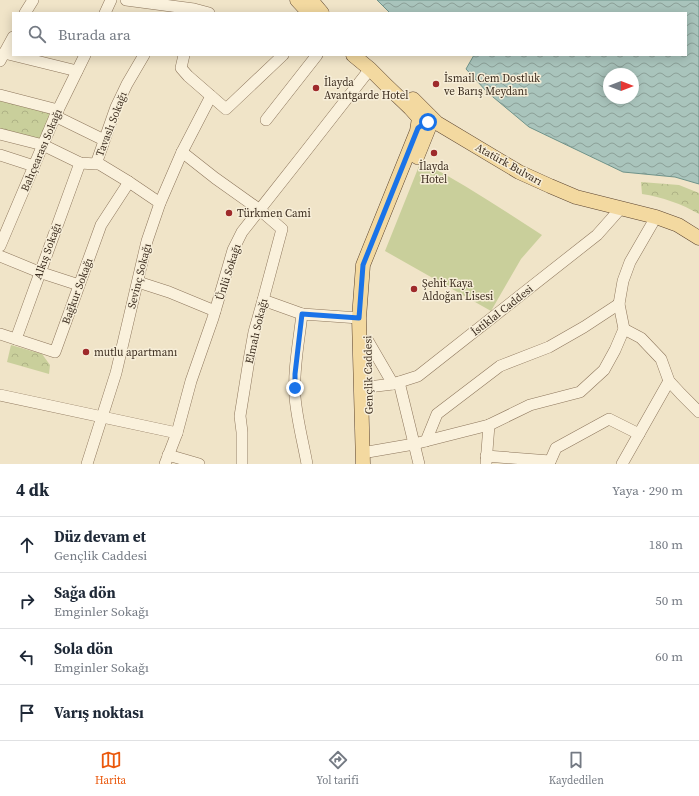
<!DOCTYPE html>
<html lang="tr">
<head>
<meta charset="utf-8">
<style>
	:root { --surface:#fff; --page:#f6f6f7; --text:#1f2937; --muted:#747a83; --line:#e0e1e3; --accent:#ea580c }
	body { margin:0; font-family:"Source Serif 4",serif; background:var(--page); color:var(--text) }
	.compass { position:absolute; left:603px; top:68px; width:36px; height:36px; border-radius:50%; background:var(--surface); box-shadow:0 2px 10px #0003; rotate:90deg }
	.stop { position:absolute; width:12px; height:12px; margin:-9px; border:3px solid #1a73e8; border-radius:50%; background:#fff }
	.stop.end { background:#1a73e8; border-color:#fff; box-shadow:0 1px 4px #0008 }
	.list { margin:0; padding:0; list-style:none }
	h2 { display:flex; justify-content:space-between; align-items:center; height:52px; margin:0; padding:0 16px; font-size:17px }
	h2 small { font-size:13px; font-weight:400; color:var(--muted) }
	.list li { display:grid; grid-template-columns:26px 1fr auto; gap:12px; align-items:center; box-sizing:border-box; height:56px; padding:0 16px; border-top:1px solid var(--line) }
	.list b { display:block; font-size:15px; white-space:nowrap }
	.list p { margin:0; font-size:13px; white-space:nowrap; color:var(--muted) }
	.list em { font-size:13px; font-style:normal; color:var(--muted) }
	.icon { flex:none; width:22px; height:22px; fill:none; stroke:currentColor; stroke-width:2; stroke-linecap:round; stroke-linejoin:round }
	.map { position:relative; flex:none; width:699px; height:464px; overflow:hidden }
	.search { position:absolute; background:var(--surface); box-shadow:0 2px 10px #0003; left:12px; right:12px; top:12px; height:44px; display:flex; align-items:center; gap:10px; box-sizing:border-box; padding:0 14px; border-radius:0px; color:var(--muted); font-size:15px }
	.sheet { height:276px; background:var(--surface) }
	nav { display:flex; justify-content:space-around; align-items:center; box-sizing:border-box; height:56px; border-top:1px solid var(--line); background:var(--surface); font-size:11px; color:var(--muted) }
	nav a { display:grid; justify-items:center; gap:2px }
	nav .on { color:var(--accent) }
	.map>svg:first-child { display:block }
	.park { fill:url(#park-crowns) }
	.pitch { fill:#c9cf9b }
	.water { fill:url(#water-waves); stroke:#6f938a; fill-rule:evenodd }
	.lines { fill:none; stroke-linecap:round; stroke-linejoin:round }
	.minor-casing { stroke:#8d765c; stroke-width:12 }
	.major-casing { stroke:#5b4430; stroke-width:15 }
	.minor { stroke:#faf1dc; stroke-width:11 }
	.major { stroke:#f3d9a0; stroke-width:14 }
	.route { stroke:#1a73e8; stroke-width:5 }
	.poi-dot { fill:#9e2a2b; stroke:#f7eed8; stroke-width:1.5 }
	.labels { text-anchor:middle; stroke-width:3; stroke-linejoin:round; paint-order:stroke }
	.poi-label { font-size:11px; fill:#3d2e20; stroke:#f7eed8; text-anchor:start }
	.street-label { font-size:11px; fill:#3d2e20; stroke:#f7eed8 }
</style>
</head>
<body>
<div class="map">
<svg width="699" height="464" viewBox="0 0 699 464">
	<defs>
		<pattern id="park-crowns" width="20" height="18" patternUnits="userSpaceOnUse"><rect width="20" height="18" fill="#c9cf9b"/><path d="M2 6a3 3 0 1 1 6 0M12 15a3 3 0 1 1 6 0" fill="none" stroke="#aeb285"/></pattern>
		<pattern id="water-waves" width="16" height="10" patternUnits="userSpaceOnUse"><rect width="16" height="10" fill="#a9c4bc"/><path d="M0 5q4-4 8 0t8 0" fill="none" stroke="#8ba098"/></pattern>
	</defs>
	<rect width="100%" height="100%" fill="#f0e4c8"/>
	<!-- park -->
	<g class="park">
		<polygon points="0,97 54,111 41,143 0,130"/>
		<path d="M641,182l38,3 20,8v21c-17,-10 -37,-17 -57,-20z"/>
		<polygon points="11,345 42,354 50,365 49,374 7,362"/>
	</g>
	<!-- pitch -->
	<path class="pitch" d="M421,161c41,22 81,48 121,74l-21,24 -30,52 -106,-60z"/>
	<!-- water -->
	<path class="water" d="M377,0h322v184l-24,-7 -52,-5 -94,-45 -42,-35 -21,-23 8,-14h212v-42h-296zM609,74h24v24h-24z"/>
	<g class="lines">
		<defs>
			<g id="minor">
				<polyline points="126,0 194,9 209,13"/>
				<polyline points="25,13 33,0"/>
				<polyline points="105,13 111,0"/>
				<polyline points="4,53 77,71"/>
				<polyline points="184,55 181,68 188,76 226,109 283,55"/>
				<polyline points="0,61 13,37"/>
				<polyline points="0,95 58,110"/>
				<polyline points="55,116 104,140"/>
				<polyline points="266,120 317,55"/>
				<polyline points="0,134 43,145 80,163 96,164 116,107 127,84 144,55"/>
				<polyline points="182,152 215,178 260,210 282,229 263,300 254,332 249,360 240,416 242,432 242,464"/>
				<polyline points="0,155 34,166"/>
				<polyline points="96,162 129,182 160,203"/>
				<polyline points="0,246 56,114 85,55"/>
				<polyline points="0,256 39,272 79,285"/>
				<polyline points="138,282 169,292 215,311"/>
				<polyline points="263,300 302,314"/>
				<polyline points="624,329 641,338 661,359 669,381 681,394 699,412"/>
				<polyline points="0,334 55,352 101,225 129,182"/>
				<polyline points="16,339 80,163"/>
				<polyline points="368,341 393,384"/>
				<polyline points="399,382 419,464"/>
				<polyline points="360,388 393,384 418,376 597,235 621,208"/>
				<polyline points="0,395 177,433"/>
				<polyline points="426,441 437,414 500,366 549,347 584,327 619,304"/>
				<polyline points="362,453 414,444 489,425 530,405 580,392 604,370 615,350 624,329 619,304 623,281 630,262 656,217"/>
				<polyline points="168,455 199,464"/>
				<polyline points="486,456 550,461"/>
				<polyline points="87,464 116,373 147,241 160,203 182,152 211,96"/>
				<polyline points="165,464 177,433 191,381 213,318 226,274 233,250 242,232 302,156 370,69"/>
				<path d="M307,464c-4,-22 -10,-44 -12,-67 -2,-27 4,-56 7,-83l57,4"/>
				<polyline points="486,464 489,425"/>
				<polyline points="549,464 556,448 609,419 639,434"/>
				<polyline points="622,464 669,381"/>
			</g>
			<g id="major">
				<polyline points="297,0 309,13"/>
				<polyline points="311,0 322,13"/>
				<polyline points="353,55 370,69 386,85 410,108 419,118 417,131 363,265 359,318 363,464"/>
				<polyline points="413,99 437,123 519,172 550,186 576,197 656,217 678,225 699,238"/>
				<polyline points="417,157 430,125 431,122 429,115"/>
			</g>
		</defs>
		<!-- minor casing -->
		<use href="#minor" class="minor-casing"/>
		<!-- major casing -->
		<use href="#major" class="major-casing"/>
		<!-- minor -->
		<use href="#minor" class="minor"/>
		<!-- major -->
		<use href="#major" class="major"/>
	</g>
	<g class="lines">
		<!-- route -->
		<polyline class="route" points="295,388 295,374 302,314 359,318 363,265 418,128 422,125 428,122"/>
	</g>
	<!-- markers -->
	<g class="poi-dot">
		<circle cx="436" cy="84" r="4"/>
		<circle cx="316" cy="88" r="4"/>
		<circle cx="434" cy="153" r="4"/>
		<circle cx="229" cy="213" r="4"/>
		<circle cx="414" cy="289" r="4"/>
		<circle cx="86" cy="352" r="4"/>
	</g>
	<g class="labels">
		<!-- poi labels -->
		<g class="poi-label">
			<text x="444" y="82">İsmail Cem Dostluk<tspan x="444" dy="13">ve Barış Meydanı</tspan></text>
			<text x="324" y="86">İlayda<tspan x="324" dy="13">Avantgarde Hotel</tspan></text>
			<text x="434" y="170" text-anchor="middle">İlayda<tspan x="434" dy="13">Hotel</tspan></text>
			<text x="237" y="217">Türkmen Cami</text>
			<text x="422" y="287">Şehit Kaya<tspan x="422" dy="13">Aldoğan Lisesi</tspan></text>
			<text x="94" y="356">mutlu apartmanı</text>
		</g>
		<!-- street labels -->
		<g class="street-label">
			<text transform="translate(111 124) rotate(-69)" y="4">Tavaslı Sokağı</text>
			<text transform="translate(41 150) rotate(-67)" y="4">Bahçearası Sokağı</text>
			<text transform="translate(509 164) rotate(29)" y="4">Atatürk Bulvarı</text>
			<text transform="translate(47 251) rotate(-70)" y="4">Alkış Sokağı</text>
			<text transform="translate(228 272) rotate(-72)" y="4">Ünlü Sokağı</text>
			<text transform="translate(139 276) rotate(-76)" y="4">Sevinç Sokağı</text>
			<text transform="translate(77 291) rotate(-70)" y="4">Bağkur Sokağı</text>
			<text transform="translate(502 310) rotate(-38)" y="4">İstiklal Caddesi</text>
			<text transform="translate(256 331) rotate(-77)" y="4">Elmalı Sokağı</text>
			<text transform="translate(368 375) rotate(-91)" y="4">Gençlik Caddesi</text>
		</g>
	</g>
</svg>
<svg class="compass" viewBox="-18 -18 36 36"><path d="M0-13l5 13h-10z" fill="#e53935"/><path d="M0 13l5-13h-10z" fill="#747a83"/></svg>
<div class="stop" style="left:428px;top:122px"></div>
<div class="stop end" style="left:295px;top:388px"></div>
<div class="search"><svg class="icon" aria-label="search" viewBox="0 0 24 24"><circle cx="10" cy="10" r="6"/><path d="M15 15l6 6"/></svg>Burada ara</div>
</div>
<section class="sheet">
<h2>4 dk<small>Yaya · 290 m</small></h2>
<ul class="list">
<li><svg class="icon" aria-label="ahead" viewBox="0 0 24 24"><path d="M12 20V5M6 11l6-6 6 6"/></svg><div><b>Düz devam et</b><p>Gençlik Caddesi</p></div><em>180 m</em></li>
<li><svg class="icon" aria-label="right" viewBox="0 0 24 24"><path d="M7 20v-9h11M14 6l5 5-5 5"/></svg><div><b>Sağa dön</b><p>Emginler Sokağı</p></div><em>50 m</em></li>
<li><svg class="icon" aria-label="left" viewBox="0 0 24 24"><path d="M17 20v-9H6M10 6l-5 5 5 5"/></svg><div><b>Sola dön</b><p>Emginler Sokağı</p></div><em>60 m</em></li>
<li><svg class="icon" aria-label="arrive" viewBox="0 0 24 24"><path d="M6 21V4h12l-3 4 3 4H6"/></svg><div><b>Varış noktası</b></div></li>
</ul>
</section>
<nav>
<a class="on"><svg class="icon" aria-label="map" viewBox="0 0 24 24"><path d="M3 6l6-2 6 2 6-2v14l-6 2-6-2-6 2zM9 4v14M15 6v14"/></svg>Harita</a>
<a><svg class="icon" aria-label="directions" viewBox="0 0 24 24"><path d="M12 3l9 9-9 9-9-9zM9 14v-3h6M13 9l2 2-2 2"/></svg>Yol tarifi</a>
<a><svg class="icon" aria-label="saved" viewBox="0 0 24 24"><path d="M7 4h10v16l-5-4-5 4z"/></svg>Kaydedilen</a>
</nav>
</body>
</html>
